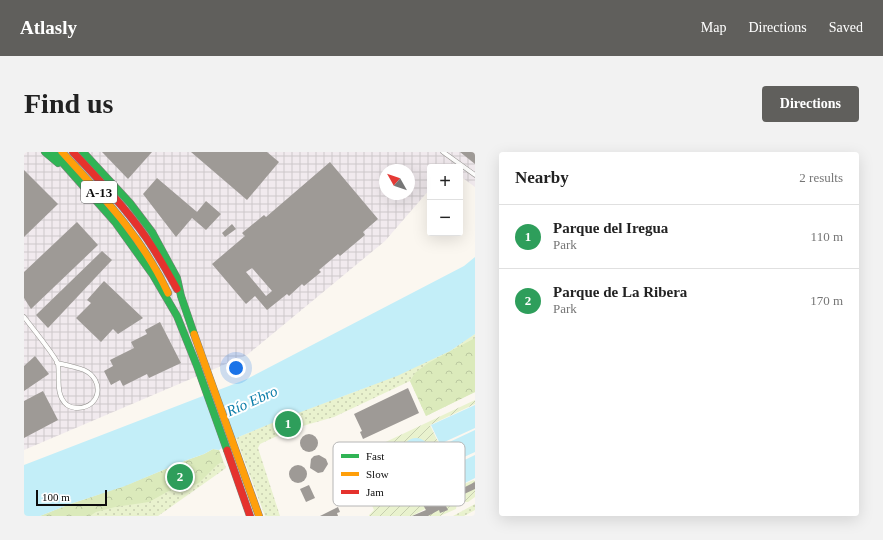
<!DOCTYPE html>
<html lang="en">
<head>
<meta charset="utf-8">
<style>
	:root { --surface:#fff; --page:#f2f2f2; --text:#222; --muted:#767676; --line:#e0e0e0; --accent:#605f5c }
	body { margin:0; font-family:"Times New Roman",serif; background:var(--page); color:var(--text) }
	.controls { position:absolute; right:12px; top:12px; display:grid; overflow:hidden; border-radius:4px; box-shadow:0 4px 16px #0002 }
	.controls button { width:36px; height:36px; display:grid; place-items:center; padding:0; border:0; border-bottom:1px solid var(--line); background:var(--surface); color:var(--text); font:20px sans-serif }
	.compass { position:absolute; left:355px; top:12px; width:36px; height:36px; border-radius:50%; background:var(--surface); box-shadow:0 4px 16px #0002; rotate:310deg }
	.scale { position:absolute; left:12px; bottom:10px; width:71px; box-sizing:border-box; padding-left:4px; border:2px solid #0d0d0d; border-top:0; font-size:11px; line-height:14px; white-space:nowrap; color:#0d0d0d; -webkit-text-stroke:3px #fff; paint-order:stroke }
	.you { position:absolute; left:212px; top:216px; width:14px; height:14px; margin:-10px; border:3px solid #fff; border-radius:50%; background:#1a73e8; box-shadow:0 0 0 6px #1a73e833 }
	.badge { display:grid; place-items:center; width:26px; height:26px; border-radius:50%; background:var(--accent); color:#fff; font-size:13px; font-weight:700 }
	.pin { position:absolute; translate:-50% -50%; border:2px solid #fff; box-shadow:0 1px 4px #0006 }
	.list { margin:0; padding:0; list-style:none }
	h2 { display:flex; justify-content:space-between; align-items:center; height:52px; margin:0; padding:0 16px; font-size:17px }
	h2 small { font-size:13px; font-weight:400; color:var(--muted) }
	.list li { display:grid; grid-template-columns:26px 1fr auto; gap:12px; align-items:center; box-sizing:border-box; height:64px; padding:0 16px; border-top:1px solid var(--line) }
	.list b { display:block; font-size:15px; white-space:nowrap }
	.list p { margin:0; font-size:13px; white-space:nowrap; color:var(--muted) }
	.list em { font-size:13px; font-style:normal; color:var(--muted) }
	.map { position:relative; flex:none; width:451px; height:364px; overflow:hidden; border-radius:4px }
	header { display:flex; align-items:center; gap:24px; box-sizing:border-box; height:56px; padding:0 20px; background:var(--accent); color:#fff }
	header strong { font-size:19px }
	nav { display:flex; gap:22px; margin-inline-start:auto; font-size:14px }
	.intro { display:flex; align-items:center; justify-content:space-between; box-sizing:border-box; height:96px; padding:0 24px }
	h1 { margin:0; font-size:28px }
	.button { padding:10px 18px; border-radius:4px; background:var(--accent); color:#fff; font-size:14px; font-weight:700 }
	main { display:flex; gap:24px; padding:0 24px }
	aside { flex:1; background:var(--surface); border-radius:4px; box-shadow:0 4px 16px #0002 }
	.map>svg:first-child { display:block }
	.industrial { fill:url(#industrial-grid); fill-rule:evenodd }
	.grass { fill:url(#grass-dots) }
	.forest { fill:url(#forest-crowns) }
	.garden { fill:url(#garden-furrows) }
	.water { fill:#c3eef8 }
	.building { fill:#9e9a96; fill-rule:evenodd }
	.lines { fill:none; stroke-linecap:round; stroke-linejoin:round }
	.street-casing { stroke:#94928f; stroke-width:5 }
	.fast-casing { stroke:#81807c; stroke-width:8 }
	.slow-casing { stroke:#81807c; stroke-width:8 }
	.jam-casing { stroke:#81807c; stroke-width:8 }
	.street { stroke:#fefefd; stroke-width:4 }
	.fast { stroke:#30b455; stroke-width:7 }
	.slow { stroke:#ff9f0a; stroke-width:7 }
	.jam { stroke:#e5322d; stroke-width:7 }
	.labels { text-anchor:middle; stroke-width:4; stroke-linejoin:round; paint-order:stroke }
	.shield { fill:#fff; stroke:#565656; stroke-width:1 }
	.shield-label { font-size:13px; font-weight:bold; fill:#0d0d0d }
	.water-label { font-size:15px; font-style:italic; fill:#0b7da9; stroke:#fff }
	.key { fill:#fff; stroke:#b6b6b6; stroke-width:1 }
	.key-label { font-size:11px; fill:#0d0d0d }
</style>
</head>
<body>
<header>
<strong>Atlasly</strong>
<nav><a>Map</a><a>Directions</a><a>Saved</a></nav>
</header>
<div class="intro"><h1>Find us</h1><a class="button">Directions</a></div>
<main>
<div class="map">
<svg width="451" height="364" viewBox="0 0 451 364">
	<defs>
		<pattern id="industrial-grid" width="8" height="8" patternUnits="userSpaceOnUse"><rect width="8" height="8" fill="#f1eaee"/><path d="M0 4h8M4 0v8" fill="none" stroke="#cdc8cb"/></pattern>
		<pattern id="grass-dots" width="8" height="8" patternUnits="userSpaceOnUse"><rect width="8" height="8" fill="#e9f2ce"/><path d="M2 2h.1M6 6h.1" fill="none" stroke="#c7ceb0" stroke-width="1.8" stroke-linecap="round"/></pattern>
		<pattern id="forest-crowns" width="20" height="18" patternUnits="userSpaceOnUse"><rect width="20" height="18" fill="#dbeabb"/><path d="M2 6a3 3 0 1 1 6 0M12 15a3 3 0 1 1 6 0" fill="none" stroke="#bbc8a0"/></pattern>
		<pattern id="garden-furrows" width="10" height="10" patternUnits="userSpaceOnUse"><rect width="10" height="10" fill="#e9f2ce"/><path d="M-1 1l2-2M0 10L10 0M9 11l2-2" fill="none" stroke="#c7ceb0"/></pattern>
	</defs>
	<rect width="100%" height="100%" fill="#fbf7f0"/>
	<!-- industrial -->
	<path class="industrial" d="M0,0h451v35l-15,-11v-9h-30v22l-45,52 -138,114 -223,95zM361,18h24v24h-24z"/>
	<!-- grass -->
	<g class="grass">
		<path d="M451,182v58l-49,24 -16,-35 -76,36 -42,12 -32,15 -2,4 22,68h-15l-29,-78c16,-6 31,-14 47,-20 67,-25 132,-45 192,-84z"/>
		<polygon points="195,298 202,316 134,364 16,364"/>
		<polygon points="451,352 451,358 440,364 429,364"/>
	</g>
	<!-- forest -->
	<g class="forest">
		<polygon points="451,186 451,240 402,264 386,229 391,221 404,211"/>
		<polygon points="189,297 195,298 199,309 193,313 175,331 170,333 152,335 125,350 91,355 72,360 66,364 16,364 46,352 101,334 163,308 180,302"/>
	</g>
	<!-- garden -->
	<path class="garden" d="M451,248v4l-45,21 29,61 15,-6 1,2v15l-7,5h-4l-6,-11 -5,3 4,10 -1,5 -16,7h-11l-4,-7 -13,7h-43v-1l5,-5 -7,-16 4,-3 -1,-6 3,-2 -8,-17c11,-4 10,-10 12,-20z"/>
	<!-- water -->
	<g class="water">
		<polygon points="451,105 451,182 426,199 373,224 258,267 212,286 195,298 189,297 180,302 163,308 101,334 46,352 16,364 0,364 0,313 223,227 440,114"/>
		<polygon points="451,253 451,276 416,292 407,273"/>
		<polygon points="451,278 451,300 440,305 432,289 440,306 426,312 417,294"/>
		<circle cx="392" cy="299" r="13"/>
		<polygon points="451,303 451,326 435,334 426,315"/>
	</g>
	<!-- building -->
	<g class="building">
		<polygon points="78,0 128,0 104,27"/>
		<polygon points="167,0 243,0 255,10 223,48"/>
		<polygon points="436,0 451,0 451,12"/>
		<path d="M306,10l48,57 -15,13 2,3 -25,21 -2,-2 -19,16 2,2 -17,14 -2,-2 -13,12 -2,-2 -20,16 -12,-14 -9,8 -34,-40 33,-28 -3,-3 22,-18 2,2zM228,116l20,23 -6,5 -20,-24z"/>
		<polygon points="0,18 34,52 0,85"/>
		<polygon points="133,26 173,60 182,49 197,62 182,78 168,66 152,85 119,42"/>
		<polygon points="53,70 74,93 7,157 0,146 0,120"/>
		<polygon points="208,72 212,77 201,85 198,81"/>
		<polygon points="78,99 88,108 24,176 12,163"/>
		<polygon points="80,129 119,166 94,182 89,177 77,190 52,166 67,151 63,148"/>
		<polygon points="136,170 157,211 125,226 123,222 99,234 96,228 87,233 80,219 89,214 86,208 110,196 107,190 123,182 121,178"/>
		<polygon points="11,204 25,222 0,239 0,214"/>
		<polygon points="384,236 395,261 339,287 336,280 338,279 330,262"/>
		<polygon points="19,239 34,268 0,286 0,249"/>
		<circle cx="285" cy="291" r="9"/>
		<polygon points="295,303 302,307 304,312 299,320 294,321 286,316 287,307 290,304"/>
		<circle cx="274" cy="322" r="9"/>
		<polygon points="451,330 451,337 438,343 435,338"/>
		<polygon points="285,333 291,346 282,350 276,337"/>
		<polygon points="417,344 424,358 416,361 415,358 404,364 388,364 402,358 399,353"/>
		<polygon points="314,355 316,360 313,361 314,364 296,364"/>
	</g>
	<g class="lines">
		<defs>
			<g id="street">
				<polyline points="419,0 451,23"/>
				<path d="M0,165c6,8 32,40 34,47 2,14 -3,31 9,41 3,2 8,3 11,3 24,-1 26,-29 6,-38 -8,-3 -18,-5 -27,-7"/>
			</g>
			<g id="fast">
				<polyline points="21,0 34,11"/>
				<polyline points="29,0 91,70 129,123 153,164 173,214 203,298"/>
				<polyline points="59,0 106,51 128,80 153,126 157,144 170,182"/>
			</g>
			<g id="slow">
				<path d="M38,0c41,45 80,85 106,141"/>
				<polyline points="170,182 235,364"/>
			</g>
			<g id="jam">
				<path d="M49,0c25,27 51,54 72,84 12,17 22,35 32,53"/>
				<polyline points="203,298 226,364"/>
			</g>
		</defs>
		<!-- street casing -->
		<use href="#street" class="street-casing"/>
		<!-- fast casing -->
		<use href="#fast" class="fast-casing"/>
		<!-- slow casing -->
		<use href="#slow" class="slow-casing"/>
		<!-- jam casing -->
		<use href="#jam" class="jam-casing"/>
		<!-- street -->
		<use href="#street" class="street"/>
		<!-- fast -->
		<use href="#fast" class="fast"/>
		<!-- slow -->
		<use href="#slow" class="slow"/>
		<!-- jam -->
		<use href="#jam" class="jam"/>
	</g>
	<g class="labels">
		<!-- shield labels -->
		<rect class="shield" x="57" y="29" width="36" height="22" rx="3"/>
		<g class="shield-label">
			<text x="75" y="45">A-13</text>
		</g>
		<!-- water labels -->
		<g class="water-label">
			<text transform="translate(228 249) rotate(-24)" y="5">Río Ebro</text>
		</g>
	</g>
	<!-- legend -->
	<rect x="309" y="290" width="132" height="64" rx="6" class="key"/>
	<rect x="317" y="302" width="18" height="4" fill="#30b455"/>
	<rect x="317" y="320" width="18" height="4" fill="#ff9f0a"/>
	<rect x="317" y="338" width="18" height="4" fill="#e5322d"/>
	<g class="key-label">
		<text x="342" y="308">Fast</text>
		<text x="342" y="326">Slow</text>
		<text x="342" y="344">Jam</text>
	</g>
</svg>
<div class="controls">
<button>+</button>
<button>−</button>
</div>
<svg class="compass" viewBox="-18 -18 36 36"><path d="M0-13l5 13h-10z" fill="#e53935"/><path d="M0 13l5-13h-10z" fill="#767676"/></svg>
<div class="scale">100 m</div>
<div class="you"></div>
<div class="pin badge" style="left:264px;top:272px;background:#2e9e5b">1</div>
<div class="pin badge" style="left:156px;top:325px;background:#2e9e5b">2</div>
</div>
<aside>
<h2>Nearby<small>2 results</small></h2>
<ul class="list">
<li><span class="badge" style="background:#2e9e5b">1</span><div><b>Parque del Iregua</b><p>Park</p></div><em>110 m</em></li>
<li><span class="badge" style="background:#2e9e5b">2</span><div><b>Parque de La Ribera</b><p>Park</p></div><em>170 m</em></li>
</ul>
</aside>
</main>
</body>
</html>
